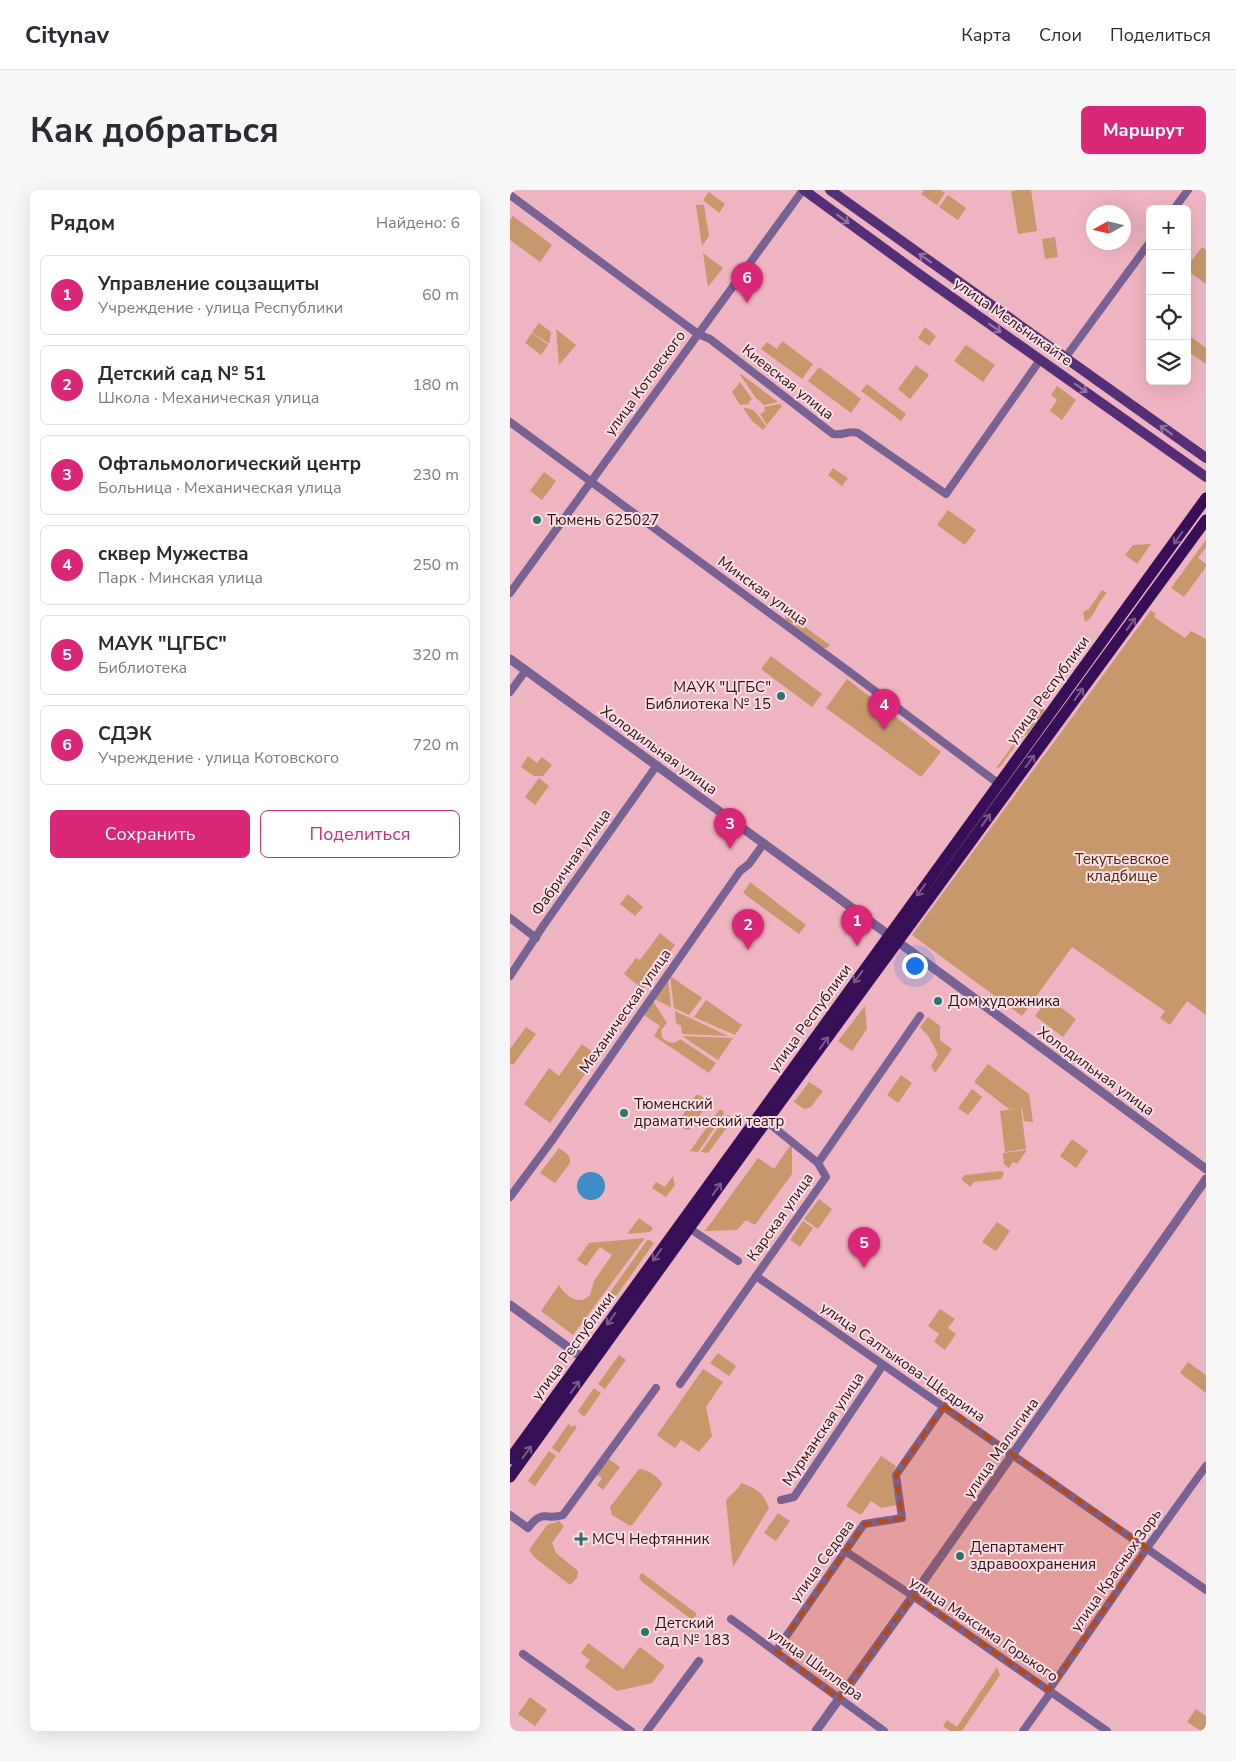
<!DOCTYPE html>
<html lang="ru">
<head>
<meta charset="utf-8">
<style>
	:root { --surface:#fff; --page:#f7f7f7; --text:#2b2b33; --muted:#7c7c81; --line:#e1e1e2; --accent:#db2777 }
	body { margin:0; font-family:"Nunito Sans",sans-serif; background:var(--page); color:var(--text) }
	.controls { position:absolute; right:15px; top:15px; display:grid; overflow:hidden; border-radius:8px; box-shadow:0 5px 20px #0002 }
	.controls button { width:45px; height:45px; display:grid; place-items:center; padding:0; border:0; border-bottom:1px solid var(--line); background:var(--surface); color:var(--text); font:25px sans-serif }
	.compass { position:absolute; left:576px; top:15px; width:45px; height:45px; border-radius:50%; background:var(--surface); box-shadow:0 5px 20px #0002; rotate:262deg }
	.you { position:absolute; left:404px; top:775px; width:18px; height:18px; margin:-12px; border:4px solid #fff; border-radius:50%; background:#1a73e8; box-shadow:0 0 0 8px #1a73e833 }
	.badge { display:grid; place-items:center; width:32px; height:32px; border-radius:50%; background:var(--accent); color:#fff; font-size:16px; font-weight:700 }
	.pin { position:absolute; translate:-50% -41px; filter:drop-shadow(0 1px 2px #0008) }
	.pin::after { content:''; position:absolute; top:26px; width:18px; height:15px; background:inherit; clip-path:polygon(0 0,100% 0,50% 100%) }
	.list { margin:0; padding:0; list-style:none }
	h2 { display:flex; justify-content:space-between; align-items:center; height:65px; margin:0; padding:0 20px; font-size:21px }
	h2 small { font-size:16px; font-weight:400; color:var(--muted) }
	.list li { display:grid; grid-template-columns:32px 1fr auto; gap:15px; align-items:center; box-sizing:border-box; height:80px; margin:0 10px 10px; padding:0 10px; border:1px solid var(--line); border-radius:8px }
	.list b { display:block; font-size:19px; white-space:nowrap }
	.list p { margin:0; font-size:16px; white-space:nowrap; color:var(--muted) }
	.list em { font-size:16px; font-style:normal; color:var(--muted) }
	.actions { display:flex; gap:10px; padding:15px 20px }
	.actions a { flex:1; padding:11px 0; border:1px solid var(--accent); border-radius:8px; text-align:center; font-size:18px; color:var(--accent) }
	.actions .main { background:var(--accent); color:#fff }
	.icon { flex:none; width:28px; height:28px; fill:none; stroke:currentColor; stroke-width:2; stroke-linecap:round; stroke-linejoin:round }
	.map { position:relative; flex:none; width:696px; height:1541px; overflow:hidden; border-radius:8px }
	header { display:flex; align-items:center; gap:30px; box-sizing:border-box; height:70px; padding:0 25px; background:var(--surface); border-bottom:1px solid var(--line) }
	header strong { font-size:24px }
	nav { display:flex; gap:28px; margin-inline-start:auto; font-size:18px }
	.intro { display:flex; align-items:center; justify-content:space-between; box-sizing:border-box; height:120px; padding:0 30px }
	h1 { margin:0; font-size:35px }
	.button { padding:12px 22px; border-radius:8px; background:var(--accent); color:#fff; font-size:18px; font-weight:700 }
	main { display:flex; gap:30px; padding:0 30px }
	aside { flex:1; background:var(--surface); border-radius:8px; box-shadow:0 5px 20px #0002 }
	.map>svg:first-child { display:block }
	.green { fill:#c7986b }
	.water { fill:#3e8dc7 }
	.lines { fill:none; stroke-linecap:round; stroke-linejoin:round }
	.minor { stroke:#776293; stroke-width:8 }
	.tertiary { stroke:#776293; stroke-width:9 }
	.secondary { stroke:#532f78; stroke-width:10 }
	.primary { stroke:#360f57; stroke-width:11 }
	.oneway { stroke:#9775a3 }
	.oneway2 { stroke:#7c5788 }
	.marked { fill:#b8480f; fill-opacity:0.2; stroke:#b8480f; stroke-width:4; stroke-dasharray:10 6; stroke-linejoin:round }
	.poi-dot { fill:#2c736a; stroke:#fddee4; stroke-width:2 }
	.labels { text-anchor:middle; stroke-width:4; stroke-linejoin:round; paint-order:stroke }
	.street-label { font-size:15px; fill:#281319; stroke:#fddee4 }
	.poi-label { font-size:15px; fill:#281319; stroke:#fddee4; text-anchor:start }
	.park-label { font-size:15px; fill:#44290b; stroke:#fddee4 }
</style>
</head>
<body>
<header>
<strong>Citynav</strong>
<nav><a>Карта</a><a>Слои</a><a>Поделиться</a></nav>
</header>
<div class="intro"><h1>Как добраться</h1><a class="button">Маршрут</a></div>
<main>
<aside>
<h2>Рядом<small>Найдено: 6</small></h2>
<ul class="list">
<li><span class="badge">1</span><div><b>Управление соцзащиты</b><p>Учреждение · улица Республики</p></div><em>60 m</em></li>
<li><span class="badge">2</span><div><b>Детский сад № 51</b><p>Школа · Механическая улица</p></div><em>180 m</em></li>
<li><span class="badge">3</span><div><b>Офтальмологический центр</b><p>Больница · Механическая улица</p></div><em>230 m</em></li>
<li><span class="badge">4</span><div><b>сквер Мужества</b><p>Парк · Минская улица</p></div><em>250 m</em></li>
<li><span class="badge">5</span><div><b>МАУК &quot;ЦГБС&quot;</b><p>Библиотека</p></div><em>320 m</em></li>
<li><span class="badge">6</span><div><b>СДЭК</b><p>Учреждение · улица Котовского</p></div><em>720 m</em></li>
</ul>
<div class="actions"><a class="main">Сохранить</a><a>Поделиться</a></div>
</aside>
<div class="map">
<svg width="696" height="1541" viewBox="0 0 696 1541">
	<rect width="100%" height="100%" fill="#efb4c1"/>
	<!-- green -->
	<g class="green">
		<polygon points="414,0 430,0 435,3 427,15 411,4"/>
		<polygon points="509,0 521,0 527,41 508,44 501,1"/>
		<polygon points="199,2 215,14 209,23 193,10"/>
		<polygon points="438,5 456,18 448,30 429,17"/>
		<polygon points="186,15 194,15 199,46 192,56"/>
		<polygon points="3,26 42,55 30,72 0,50 0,30"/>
		<polygon points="545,47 548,67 535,69 532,49"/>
		<polygon points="692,57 696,60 696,94 677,80 677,77"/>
		<polygon points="193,63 213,78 198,97"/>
		<polygon points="29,133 41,142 39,154 22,142"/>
		<polygon points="415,137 426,146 419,156 408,148"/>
		<polygon points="46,139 66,155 49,175"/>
		<polygon points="22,143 38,155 31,165 15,153"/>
		<polygon points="677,144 696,158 696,174 677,161"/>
		<polygon points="272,151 303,174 292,189 251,159 257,152 267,159"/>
		<polygon points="456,155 485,175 473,192 444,171"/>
		<polygon points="406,175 419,185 400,209 388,199"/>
		<polygon points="309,177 351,209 341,223 298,191"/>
		<polygon points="231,184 268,212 254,215 246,208 230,185"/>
		<polygon points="230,192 242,209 239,212 239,214 230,215 222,202"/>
		<polygon points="357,194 396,224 391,231 351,201"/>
		<polygon points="547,196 566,210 552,230 540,221 547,210 541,205"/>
		<polygon points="270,214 272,216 257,235 250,224 255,221 254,217"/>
		<path d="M233,218c12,-1 16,9 23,18l-3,4 -11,-9z"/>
		<polygon points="323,278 338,288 332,296 318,285"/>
		<polygon points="34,282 46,291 32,310 20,301"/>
		<polygon points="438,320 466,340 455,355 427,335"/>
		<polygon points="696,350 696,357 688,368 696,374 696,377 674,407 661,398"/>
		<polygon points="641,354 627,374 615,365 623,355"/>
		<path d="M592,400l5,3c-10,9 -12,24 -22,29l-2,-10 6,-3z"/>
		<polygon points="641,420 646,424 644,427 675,448 681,441 696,449 696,825 677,811 660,835 650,828 655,821 562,757 512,826 402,745"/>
		<polygon points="277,424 320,455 317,458 313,458 276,430 275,426"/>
		<polygon points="261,466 312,504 302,517 251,479"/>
		<polygon points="337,489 431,562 411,587 316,518"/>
		<polygon points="533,515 535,522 518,543 510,549 490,577 486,578"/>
		<polygon points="18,566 27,573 32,567 42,575 33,586 24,586 11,577"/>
		<polygon points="29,588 39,596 25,615 15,607"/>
		<polygon points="240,692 296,735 289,744 233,703"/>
		<polygon points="118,704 133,717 125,726 110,714"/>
		<polygon points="150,743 165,755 133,799 114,784 126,768 130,770"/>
		<polygon points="160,786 192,808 179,825 164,818"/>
		<polygon points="158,789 161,817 144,809"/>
		<polygon points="538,808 566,829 553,847 525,826"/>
		<polygon points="196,810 232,835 225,845 184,827"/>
		<path d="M143,811l14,22 -6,7 1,8c6,5 12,7 18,1l36,24 -7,10 -55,-37 6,-10 -16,-11z"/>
		<polygon points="355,816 357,839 342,861 328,851"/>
		<polygon points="165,821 218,846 172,844 171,836 166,833"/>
		<polygon points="418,827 430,836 430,850 442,859 425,883 421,876 428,864 419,847 410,837"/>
		<polygon points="16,837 26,844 3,875 0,873 0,859"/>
		<polygon points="172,846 223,848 208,870"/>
		<polygon points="72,854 88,866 40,933 14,914 39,878 49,886"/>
		<polygon points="478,874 519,904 523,932 514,931 512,918 511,918 516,959 495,962 490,921 510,918 499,919 464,892"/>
		<polygon points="391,885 402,893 388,913 377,905"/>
		<polygon points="299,892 313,901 301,917 294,919 284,912"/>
		<polygon points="462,899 472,907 458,925 448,918"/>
		<path d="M186,905h3l8,6 1,3 -19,26c-5,0 -10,-3 -11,-8z"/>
		<polygon points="209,920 213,920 214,924 188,962 180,961"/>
		<polygon points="217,925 221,926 223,929 198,963 191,962"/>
		<polygon points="562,949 578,961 566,978 550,966"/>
		<polygon points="282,953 282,984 245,1035 236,1030 227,1040 195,1041 248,968 264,979"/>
		<path d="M49,958c6,4 12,7 11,15l-15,20 -15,-10z"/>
		<polygon points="517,960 507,974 503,972 499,978 494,974 493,963"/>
		<polygon points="492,981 494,984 491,989 464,992 460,997 451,989 455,985"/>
		<polygon points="163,986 165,995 156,1007 142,998 146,992 155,997"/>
		<polygon points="309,1009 322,1019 308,1039 294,1029"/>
		<polygon points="129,1028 143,1038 140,1042 117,1044"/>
		<polygon points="293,1031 303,1038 290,1057 280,1050"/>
		<polygon points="487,1032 500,1041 486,1061 472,1052"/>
		<path d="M135,1048l-72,97 -32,-24 18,-26c7,12 20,21 31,10l4,-14 18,-26 -12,-8 -14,19 -9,-6 12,-17z"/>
		<polygon points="138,1049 144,1053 85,1136 79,1132"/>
		<polygon points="430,1119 445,1129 438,1138 446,1144 435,1160 424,1152 429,1144 418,1136"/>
		<polygon points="208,1163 226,1176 219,1186 200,1173"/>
		<polygon points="109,1165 116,1170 95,1199 88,1194"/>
		<polygon points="678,1172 696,1185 696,1203 670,1183"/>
		<polygon points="193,1179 213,1192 196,1217 202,1246 189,1262 171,1250 165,1258 147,1245"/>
		<polygon points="84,1198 91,1203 74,1227 68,1221"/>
		<polygon points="58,1234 62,1237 64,1235 67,1237 49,1263 42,1258"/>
		<polygon points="39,1261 46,1266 25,1296 18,1291"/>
		<polygon points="371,1266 386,1276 383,1282 388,1315 371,1318 361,1311 351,1325 336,1316"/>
		<polygon points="97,1268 110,1277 93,1300 87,1295 92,1288 85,1284"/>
		<path d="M129,1279c8,0 21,8 23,16l-29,39 -3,2 -18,-11 -2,-8z"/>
		<path d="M231,1293c16,6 22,9 28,25l-36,59 -7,-66c4,-7 12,-10 15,-18z"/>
		<polygon points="268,1323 280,1331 266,1351 254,1343"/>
		<polygon points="49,1331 54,1336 42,1353 46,1363 68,1381 67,1388 60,1395 24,1367 19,1360 37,1335"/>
		<polygon points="132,1383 187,1424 182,1430 131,1391 129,1386"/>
		<polygon points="78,1453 113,1479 130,1457 155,1476 142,1493 107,1501 75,1477 80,1470 71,1463"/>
		<polygon points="487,1477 490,1485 452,1541 440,1541 433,1536 437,1530 447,1537"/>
		<polygon points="20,1507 37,1520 25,1536 8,1524"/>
		<polygon points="686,1519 696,1526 696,1541 691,1541 677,1532"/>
	</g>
	<!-- water -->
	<circle class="water" cx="81" cy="996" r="14"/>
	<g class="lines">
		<!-- minor -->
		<g class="minor">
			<path d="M0,5l188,139 12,5 123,95c10,2 15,-4 25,-1l88,61 94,-134"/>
			<polyline points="664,19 678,0"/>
			<polyline points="555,168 640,52"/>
			<polyline points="0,232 337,480 489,594"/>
			<polyline points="0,403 293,0"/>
			<polyline points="0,502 16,480"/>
			<polyline points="0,728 26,748"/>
			<polyline points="0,786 33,736 147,575"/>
			<polyline points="256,931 308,973"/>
			<polyline points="0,1007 43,949 230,681 239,674 254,653"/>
			<polyline points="179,1038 228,1071"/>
			<polyline points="246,1086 696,1400"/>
			<polyline points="170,1194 316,987 308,973 410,826"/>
			<polyline points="271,1310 284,1307 373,1175"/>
			<path d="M0,1325l18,13c15,-20 18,-7 35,-13l93,-127"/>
			<polyline points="335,1361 403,1406 597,1541"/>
			<polyline points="221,1429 374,1541"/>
			<polyline points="266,1461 354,1334 392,1328 386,1285 434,1216"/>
			<polyline points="13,1464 121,1541"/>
			<polyline points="539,1500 637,1358 696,1276"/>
			<polyline points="137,1541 189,1471"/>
			<polyline points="513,1541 541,1502"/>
		</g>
		<!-- tertiary -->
		<g class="tertiary">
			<polyline points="0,469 319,701 696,979"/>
			<polyline points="0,1115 77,1171"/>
			<polyline points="306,1541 403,1406 696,989"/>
		</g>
		<!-- secondary -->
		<g class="secondary">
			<polyline points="294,0 409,84 696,287"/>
			<polyline points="320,0 696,268"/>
		</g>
		<!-- primary -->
		<g class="primary">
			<polyline points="0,1269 696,308"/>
			<polyline points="0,1287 250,940 696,330"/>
		</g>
	</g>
	<!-- one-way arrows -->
	<defs><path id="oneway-shaft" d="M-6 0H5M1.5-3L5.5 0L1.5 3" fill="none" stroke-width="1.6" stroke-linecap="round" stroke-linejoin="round" transform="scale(1.25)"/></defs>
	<g class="oneway">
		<use href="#oneway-shaft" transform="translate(333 29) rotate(36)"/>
		<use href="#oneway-shaft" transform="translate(415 68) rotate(-144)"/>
		<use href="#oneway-shaft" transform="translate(485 138) rotate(36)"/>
		<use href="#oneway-shaft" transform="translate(571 198) rotate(35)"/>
		<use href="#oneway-shaft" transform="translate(656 240) rotate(-144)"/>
	</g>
	<g class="oneway2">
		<use href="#oneway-shaft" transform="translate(668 348) rotate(125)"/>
		<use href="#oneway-shaft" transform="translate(621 434) rotate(-54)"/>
		<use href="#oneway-shaft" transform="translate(569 504) rotate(-54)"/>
		<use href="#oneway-shaft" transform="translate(520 571) rotate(-54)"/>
		<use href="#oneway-shaft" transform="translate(476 630) rotate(-54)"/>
		<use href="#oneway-shaft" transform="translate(411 700) rotate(126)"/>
		<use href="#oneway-shaft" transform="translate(348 787) rotate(126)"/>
		<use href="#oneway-shaft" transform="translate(314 853) rotate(-54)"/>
		<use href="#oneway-shaft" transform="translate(207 999) rotate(-54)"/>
		<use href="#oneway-shaft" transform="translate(147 1065) rotate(126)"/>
		<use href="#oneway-shaft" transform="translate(101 1129) rotate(126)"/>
		<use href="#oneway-shaft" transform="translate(65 1197) rotate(-54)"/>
		<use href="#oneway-shaft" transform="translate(17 1262) rotate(-54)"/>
	</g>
	<!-- marked area -->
	<path class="marked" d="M434,1216l203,142 -98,142 -136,-94 -74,103 -63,-48 88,-127 38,-6 -6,-43z"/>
	<!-- markers -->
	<g class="poi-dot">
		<circle cx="27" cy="330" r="5"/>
		<circle cx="271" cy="506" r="5"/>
		<circle cx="428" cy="811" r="5"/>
		<circle cx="114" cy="923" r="5"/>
		<path d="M68.5 1341.5h5v5h5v5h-5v5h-5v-5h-5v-5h5z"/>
		<circle cx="450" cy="1366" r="5"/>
		<circle cx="135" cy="1442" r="5"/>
	</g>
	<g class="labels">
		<!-- street labels -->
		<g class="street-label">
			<text transform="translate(503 132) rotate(35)" y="5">улица Мельникайте</text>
			<text transform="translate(278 192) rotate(38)" y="5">Киевская улица</text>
			<text transform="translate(135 193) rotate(-54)" y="5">улица Котовского</text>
			<text transform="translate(253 401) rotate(36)" y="5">Минская улица</text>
			<text transform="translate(538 500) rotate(-54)" y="5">улица Республики</text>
			<text transform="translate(149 560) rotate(36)" y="5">Холодильная улица</text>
			<text transform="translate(61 672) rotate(-55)" y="5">Фабричная улица</text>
			<text transform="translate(115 821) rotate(-55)" y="5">Механическая улица</text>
			<text transform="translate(300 828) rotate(-54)" y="5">улица Республики</text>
			<text transform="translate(586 881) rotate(36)" y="5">Холодильная улица</text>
			<text transform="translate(270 1027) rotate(-55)" y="5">Карская улица</text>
			<text transform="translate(63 1156) rotate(-54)" y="5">улица Республики</text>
			<text transform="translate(393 1172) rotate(35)" y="5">улица Салтыкова-Щедрина</text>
			<text transform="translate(313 1239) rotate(-56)" y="5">Мурманская улица</text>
			<text transform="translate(491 1258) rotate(-55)" y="5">улица Малыгина</text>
			<text transform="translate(312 1371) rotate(-54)" y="5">улица Седова</text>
			<text transform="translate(606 1380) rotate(-55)" y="5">улица Красных Зорь</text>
			<text transform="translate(474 1439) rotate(34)" y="5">улица Максима Горького</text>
			<text transform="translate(306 1474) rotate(36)" y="5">улица Шиллера</text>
		</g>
		<!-- poi labels -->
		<g class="poi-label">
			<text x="37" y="335">Тюмень 625027</text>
			<text x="261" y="502" text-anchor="end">МАУК "ЦГБС"<tspan x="261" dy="17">Библиотека № 15</tspan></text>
			<text x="438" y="816">Дом художника</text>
			<text x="124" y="919">Тюменский<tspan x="124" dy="17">драматический театр</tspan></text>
			<text x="82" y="1354">МСЧ Нефтянник</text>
			<text x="460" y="1362">Департамент<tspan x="460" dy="17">здравоохранения</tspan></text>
			<text x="145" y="1438">Детский<tspan x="145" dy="17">сад № 183</tspan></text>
		</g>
		<!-- park labels -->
		<g class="park-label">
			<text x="612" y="674">Текутьевское<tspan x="612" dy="17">кладбище</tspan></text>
		</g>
	</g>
</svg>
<div class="controls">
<button>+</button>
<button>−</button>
<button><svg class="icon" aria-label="locate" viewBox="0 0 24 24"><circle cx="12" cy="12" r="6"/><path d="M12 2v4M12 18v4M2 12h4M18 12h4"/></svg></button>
<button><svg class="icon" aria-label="layers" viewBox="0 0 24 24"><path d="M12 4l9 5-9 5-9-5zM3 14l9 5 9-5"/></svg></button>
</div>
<svg class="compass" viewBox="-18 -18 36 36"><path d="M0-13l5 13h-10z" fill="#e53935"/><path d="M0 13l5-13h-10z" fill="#7c7c81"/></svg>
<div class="you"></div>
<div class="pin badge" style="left:347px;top:756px">1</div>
<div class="pin badge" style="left:238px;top:760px">2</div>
<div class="pin badge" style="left:220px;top:659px">3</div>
<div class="pin badge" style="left:374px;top:540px">4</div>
<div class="pin badge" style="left:354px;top:1078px">5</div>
<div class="pin badge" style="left:237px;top:113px">6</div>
</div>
</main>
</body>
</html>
